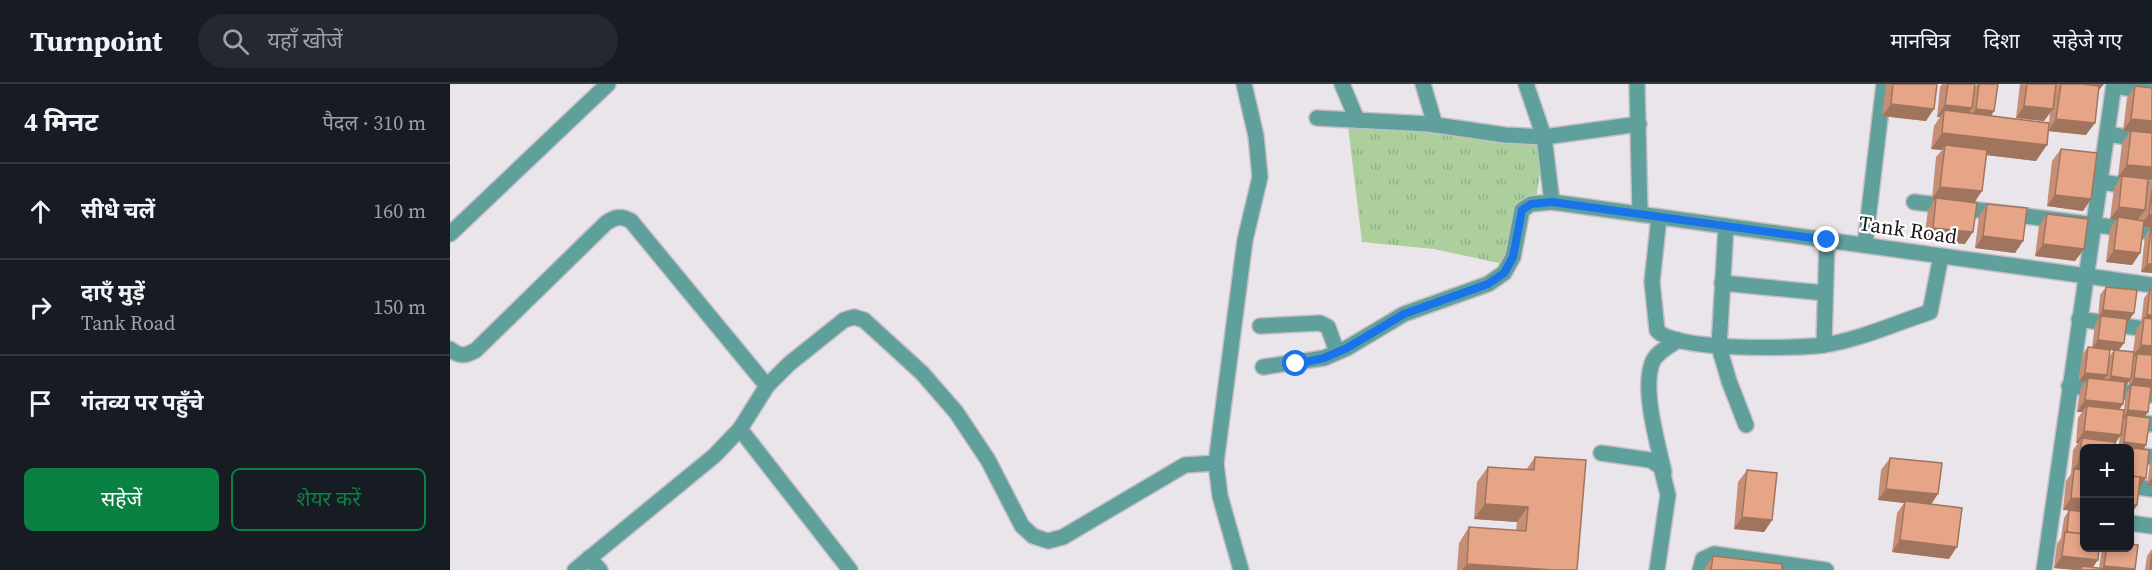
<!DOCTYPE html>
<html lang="hi">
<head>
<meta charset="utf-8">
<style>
	:root { --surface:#171b24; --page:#242831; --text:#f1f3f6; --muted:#9ea1a6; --line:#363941; --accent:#0b8043 }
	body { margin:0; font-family:"Source Serif 4","Noto Sans Devanagari",serif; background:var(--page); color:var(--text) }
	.controls { position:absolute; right:18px; bottom:18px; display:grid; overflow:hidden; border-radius:9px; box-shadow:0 3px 9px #0003 }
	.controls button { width:54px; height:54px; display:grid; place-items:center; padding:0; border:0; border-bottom:2px solid var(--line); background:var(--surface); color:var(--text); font:30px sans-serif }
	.stop { position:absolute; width:18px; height:18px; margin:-14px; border:4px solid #1a73e8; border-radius:50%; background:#fff }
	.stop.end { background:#1a73e8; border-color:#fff; box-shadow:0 2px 6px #0008 }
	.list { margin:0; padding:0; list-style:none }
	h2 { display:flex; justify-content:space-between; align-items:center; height:78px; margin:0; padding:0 24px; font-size:26px }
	h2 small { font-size:20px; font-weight:400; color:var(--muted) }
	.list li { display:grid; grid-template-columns:39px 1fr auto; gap:18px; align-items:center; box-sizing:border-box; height:96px; padding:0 24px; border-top:2px solid var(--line) }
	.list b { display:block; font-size:22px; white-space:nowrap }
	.list p { margin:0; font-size:20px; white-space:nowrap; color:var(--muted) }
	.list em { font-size:20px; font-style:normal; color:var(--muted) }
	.actions { display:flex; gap:12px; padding:18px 24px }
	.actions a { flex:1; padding:14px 0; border:2px solid var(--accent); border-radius:9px; text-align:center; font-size:21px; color:var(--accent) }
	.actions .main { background:var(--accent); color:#fff }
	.icon { flex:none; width:33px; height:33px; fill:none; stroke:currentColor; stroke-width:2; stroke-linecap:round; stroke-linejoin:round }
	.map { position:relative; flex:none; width:1702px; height:486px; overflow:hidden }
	header { display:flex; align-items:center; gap:36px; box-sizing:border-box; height:84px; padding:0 30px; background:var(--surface); border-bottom:2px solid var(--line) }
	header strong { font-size:28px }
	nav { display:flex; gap:33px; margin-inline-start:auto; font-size:21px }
	.search { width:420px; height:54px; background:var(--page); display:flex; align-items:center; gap:15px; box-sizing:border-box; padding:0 21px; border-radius:33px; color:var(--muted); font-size:22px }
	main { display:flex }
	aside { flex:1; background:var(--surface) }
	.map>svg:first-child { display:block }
	.grass { fill:url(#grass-tufts) }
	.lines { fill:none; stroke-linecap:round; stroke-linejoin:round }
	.minor-casing { stroke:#c5bfc5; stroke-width:18 }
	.minor { stroke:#60a09c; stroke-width:15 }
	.wall { fill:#c68e74; fill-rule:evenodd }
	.shaded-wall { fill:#a1745e }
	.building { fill:#e6a587; stroke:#a1745e; stroke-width:1.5 }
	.route { stroke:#1a73e8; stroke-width:8 }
	.labels { text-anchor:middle; stroke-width:4.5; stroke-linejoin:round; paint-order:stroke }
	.street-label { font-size:21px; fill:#1a171a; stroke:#fff }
</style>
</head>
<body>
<header>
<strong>Turnpoint</strong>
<div class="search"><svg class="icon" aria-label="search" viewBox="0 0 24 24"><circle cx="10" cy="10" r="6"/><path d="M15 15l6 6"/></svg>यहाँ खोजें</div>
<nav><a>मानचित्र</a><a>दिशा</a><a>सहेजे गए</a></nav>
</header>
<main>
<aside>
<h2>4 मिनट<small>पैदल · 310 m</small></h2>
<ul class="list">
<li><svg class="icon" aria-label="ahead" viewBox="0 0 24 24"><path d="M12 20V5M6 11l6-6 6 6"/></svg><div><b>सीधे चलें</b></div><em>160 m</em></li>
<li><svg class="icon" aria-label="right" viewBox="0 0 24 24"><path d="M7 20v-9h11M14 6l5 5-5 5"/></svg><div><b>दाएँ मुड़ें</b><p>Tank Road</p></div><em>150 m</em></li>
<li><svg class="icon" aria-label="arrive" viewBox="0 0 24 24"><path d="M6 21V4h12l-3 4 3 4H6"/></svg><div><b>गंतव्य पर पहुँचे</b></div></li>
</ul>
<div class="actions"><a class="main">सहेजें</a><a>शेयर करें</a></div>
</aside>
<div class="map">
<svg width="1702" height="486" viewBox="0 0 1702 486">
	<defs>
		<pattern id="grass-tufts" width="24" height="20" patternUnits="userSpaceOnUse" patternTransform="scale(1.5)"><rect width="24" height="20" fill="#accf9c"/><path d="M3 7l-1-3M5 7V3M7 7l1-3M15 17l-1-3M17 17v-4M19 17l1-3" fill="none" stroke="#93b186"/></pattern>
	</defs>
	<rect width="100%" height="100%" fill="#eae4eb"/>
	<!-- grass -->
	<polygon class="grass" points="897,34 985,39 1094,63 1085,122 1072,125 1058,181 984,165 912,158"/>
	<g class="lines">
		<defs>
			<g id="minor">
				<polyline points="892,0 907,36"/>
				<polyline points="973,0 985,41"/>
				<polyline points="1076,0 1094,53 1102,118"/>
				<polyline points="1187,0 1190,130"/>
				<polyline points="1664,2 1702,8"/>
				<polyline points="867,34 979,40 1055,51 1094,53 1189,40"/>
				<polyline points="1657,50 1702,57"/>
				<polyline points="1650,98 1702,105"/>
				<polyline points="1464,118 1702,148"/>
				<path d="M1209,133l-7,65 5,48c14,21 139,19 167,15 35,-5 72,-22 106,-33l11,-56"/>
				<polyline points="1276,142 1269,263 1279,297 1296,341"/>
				<polyline points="0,150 158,0"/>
				<polyline points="1415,161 1434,0"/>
				<polyline points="1272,199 1375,209"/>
				<polyline points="1629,235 1702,246"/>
				<polyline points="810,242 870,239 878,243 887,268"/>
				<polyline points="1374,261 1377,156"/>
				<path d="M0,265c10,8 16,7 26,1l130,-127c9,-6 15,-8 25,-2l136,165"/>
				<polyline points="813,283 874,274 897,264 954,230 1038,200 1054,189 1063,173 1072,126 1081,120 1102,118 1702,201"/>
				<polyline points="1619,302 1702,311"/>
				<polyline points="1678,337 1702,340"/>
				<polyline points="290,345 400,486"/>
				<polyline points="1151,369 1200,376 1211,383 1218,411 1207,486"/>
				<polyline points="1680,370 1702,373"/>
				<path d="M1214,388c-6,-28 -23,-84 -11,-111 5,-10 17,-15 25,-21"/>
				<polyline points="1680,402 1702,405"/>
				<polyline points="1680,439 1702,442"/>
				<polyline points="139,474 150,486"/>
				<polyline points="125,486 264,372 290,345 317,302 339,280 394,236 404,233 414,236 472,289 506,328 538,376 572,442 583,452 598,457 613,453 735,381 766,379"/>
				<polyline points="791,486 770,412 766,379 795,156 810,93 806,52 794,0"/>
				<polyline points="1250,486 1253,475 1264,470 1376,486"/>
				<polyline points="1594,486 1664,0"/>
			</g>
		</defs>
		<!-- minor casing -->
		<use href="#minor" class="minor-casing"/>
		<!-- minor -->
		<use href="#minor" class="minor"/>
	</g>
	<!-- wall -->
	<g class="wall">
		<polygon points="1436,0 1487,0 1476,37 1432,32"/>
		<polygon points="1492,0 1525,0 1525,3 1527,0 1548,0 1541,32 1599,39 1600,29 1594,37 1566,34 1570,0 1654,0 1648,7 1636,51 1598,47 1586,77 1537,71 1515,160 1474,156 1478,126 1485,115 1482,115 1486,73 1492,66 1481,65 1484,42 1490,33 1487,33 1490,3"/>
		<polygon points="1685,2 1702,4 1702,95 1701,96 1698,96 1698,101 1702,95 1702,189 1691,188 1695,151 1701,144 1693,143 1690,169 1682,181 1656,178 1660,145 1666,136 1660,135 1664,104 1671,93 1668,93 1672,59 1680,48 1673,47 1677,14"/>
		<polygon points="1611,65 1641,115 1633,127 1597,122 1602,77"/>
		<polygon points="1537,120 1573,157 1565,169 1525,164 1529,132"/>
		<polygon points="1597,130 1634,165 1625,177 1585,172 1589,142"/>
		<path d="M1656,203l22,35 -2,-1 -2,22 -5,7 14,2 3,-22 5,-7 3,-25 6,-8 2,99h-1l-3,23 -4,5v32l-4,38 -1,-1 -2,19 -7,11v-68h-12l2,-11 -35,11 7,120h7l3,-19 1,-1h27l5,21v1h-62l-19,-2 3,-24 4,-6 3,-20 5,-8h-6l3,-29 5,-7 2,-24 5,-7h-2l2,-25 4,-6h-5l3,-22 5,-8 -6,-1 3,-26 6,-8 4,1 3,-24 4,-6h-1l2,-23zM1660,266h4l-5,7zM1679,297v6h1l-4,6 -2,17h-5l4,-6 2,-17z"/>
		<polygon points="1085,373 1127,486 1007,486 1009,459 1019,443 1066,447 1067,438 1024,435 1027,398 1038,383 1076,386"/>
		<polygon points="1440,374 1481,421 1499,475 1442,468 1447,429 1454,419 1428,416 1431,386"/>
		<polygon points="1702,376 1702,402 1697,401 1700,379"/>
		<polygon points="1297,386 1322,436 1314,448 1284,445 1288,398"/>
		<polygon points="1702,465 1702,486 1695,486 1697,472"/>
		<polygon points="1263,472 1332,486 1255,486 1255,484"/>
	</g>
	<!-- shaded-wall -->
	<g class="shaded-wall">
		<polygon points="1611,0 1654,0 1648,7"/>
		<polygon points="1441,20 1484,25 1476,37 1432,32"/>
		<polygon points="1495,21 1522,24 1514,36 1494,26 1490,33 1487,33"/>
		<polygon points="1574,22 1603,25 1594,37 1566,34"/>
		<polygon points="1526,25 1544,27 1539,36 1520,33"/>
		<polygon points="1606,35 1645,39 1636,51 1598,47"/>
		<polygon points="1681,35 1702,37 1702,50 1673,47"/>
		<polygon points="1492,49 1597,61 1586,77 1494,66 1495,61 1492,66 1481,65"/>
		<polygon points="1677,81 1702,83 1702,95 1701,96 1668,93"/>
		<polygon points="1490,103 1532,107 1524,119 1482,115"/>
		<polygon points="1605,111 1641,115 1633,127 1597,122"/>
		<polygon points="1669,123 1695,126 1686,138 1668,133 1666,136 1660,135"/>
		<polygon points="1699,130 1702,131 1702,144 1690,142"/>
		<polygon points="1483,144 1523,148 1515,160 1474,156"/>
		<polygon points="1533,152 1573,157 1565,169 1525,164"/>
		<polygon points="1593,160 1634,165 1625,177 1585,172"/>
		<polygon points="1664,166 1690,169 1682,181 1656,178"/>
		<polygon points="1697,180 1702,180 1702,189 1691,188"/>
		<polygon points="1653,226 1684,229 1678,238 1650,234 1651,232 1649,234 1648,234"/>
		<polygon points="1697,231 1702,231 1702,240 1694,234 1691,239"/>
		<polygon points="1648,256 1674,259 1668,267 1642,264"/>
		<polygon points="1691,261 1702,262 1702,275 1687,270 1685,273 1683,272"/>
		<polygon points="1635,289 1657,291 1651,299 1638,294 1635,298 1629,297"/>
		<polygon points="1661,292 1681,295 1675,303 1655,301"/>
		<polygon points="1684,294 1702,296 1702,305 1681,303 1681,301 1680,303 1679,303"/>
		<polygon points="1635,316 1673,320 1664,332 1637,322 1632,328 1627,328"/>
		<polygon points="1678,326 1698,328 1692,336 1677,331 1675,335 1673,334"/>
		<polygon points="1634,347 1671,351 1663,363 1632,354 1628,359 1626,359"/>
		<polygon points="1674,358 1696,361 1691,369 1674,363 1673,364 1670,364"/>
		<polygon points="1629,378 1635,379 1635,392 1624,385 1620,390"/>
		<polygon points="1680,392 1696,394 1690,403 1680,401"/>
		<polygon points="1702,394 1702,402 1697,401"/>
		<polygon points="1436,405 1488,410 1480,422 1455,417 1454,419 1428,416"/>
		<polygon points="1621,414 1635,415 1635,428 1613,426"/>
		<polygon points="1035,420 1078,423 1067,438 1024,435"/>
		<polygon points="1680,420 1687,421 1680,432"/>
		<polygon points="1292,433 1322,436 1314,448 1284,445"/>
		<polygon points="1450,456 1507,463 1499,475 1442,468"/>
		<polygon points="1612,472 1648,476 1641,486 1632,482 1629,486 1604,484"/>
		<polygon points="1017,480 1105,486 1012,486"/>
		<polygon points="1654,482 1685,485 1685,486 1651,486"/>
	</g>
	<!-- building -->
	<g class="building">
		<polygon points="1443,0 1487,0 1484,25 1441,20"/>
		<polygon points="1498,0 1525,0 1522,24 1495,21"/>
		<polygon points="1529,0 1548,0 1544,27 1526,25"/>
		<polygon points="1577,0 1606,0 1603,25 1574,22"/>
		<polygon points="1611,0 1632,0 1649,2 1645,39 1606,35"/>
		<polygon points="1685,2 1702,4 1702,37 1681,35"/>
		<polygon points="1494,26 1599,39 1597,61 1492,49"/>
		<polygon points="1681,47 1702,49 1702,83 1677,81"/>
		<polygon points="1495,61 1537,66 1532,107 1490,103"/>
		<polygon points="1611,65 1647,69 1641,115 1605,111"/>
		<polygon points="1672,92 1698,95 1695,126 1669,123"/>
		<polygon points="1702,105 1702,131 1699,130"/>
		<polygon points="1486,114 1527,119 1523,148 1483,144"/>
		<polygon points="1537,120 1577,124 1573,157 1533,152"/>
		<polygon points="1597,130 1638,135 1634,165 1593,160"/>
		<polygon points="1668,133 1694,137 1690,169 1664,166"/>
		<polygon points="1701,143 1702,143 1702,180 1697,180"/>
		<polygon points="1656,203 1687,206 1684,229 1653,226"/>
		<polygon points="1700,206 1702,206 1702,231 1697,231"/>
		<polygon points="1651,232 1677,235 1674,259 1648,256"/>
		<polygon points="1694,234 1702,235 1702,262 1691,261"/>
		<polygon points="1638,263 1660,266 1657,291 1635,289"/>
		<polygon points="1664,266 1684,268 1681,295 1661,292"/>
		<polygon points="1687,270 1702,271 1702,296 1684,294"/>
		<polygon points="1638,294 1675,298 1673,320 1635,316"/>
		<polygon points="1681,301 1701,303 1698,328 1678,326"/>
		<polygon points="1637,322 1674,326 1671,351 1634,347"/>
		<polygon points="1677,331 1700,334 1696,361 1674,358"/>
		<polygon points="1632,354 1665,358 1664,364 1635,364 1635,379 1629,378"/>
		<polygon points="1674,363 1699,366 1696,394 1680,392 1680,364 1674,364"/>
		<polygon points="1085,373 1136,376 1127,486 1105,486 1017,480 1019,443 1076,447 1078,423 1035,420 1038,383 1084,386"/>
		<polygon points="1440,374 1492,379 1488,410 1436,405"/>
		<polygon points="1624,385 1635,386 1635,415 1621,414"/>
		<polygon points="1297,386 1327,389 1322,436 1292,433"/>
		<polygon points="1680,392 1690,393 1687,421 1680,420"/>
		<polygon points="1455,417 1512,424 1507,463 1450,456"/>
		<polygon points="1619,426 1635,428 1635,450 1617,448"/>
		<polygon points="1615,448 1635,450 1635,464 1649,464 1648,476 1612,472"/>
		<polygon points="1680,460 1688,461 1685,485 1654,482 1657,464 1680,464"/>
		<polygon points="1702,469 1702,486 1700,486"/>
		<polygon points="1263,472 1332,480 1332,486 1261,486"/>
		<polygon points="1632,482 1664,486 1631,486"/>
	</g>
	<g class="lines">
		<!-- route -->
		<polyline class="route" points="846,280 874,274 897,264 954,230 1038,200 1054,189 1063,173 1072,126 1081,120 1102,118 1377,156"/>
	</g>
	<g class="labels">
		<!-- street labels -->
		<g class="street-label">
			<text transform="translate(1458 146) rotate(8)" y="7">Tank Road</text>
		</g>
	</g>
</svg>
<div class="controls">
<button>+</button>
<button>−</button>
</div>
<div class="stop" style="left:846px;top:280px"></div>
<div class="stop end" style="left:1377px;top:156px"></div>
</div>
</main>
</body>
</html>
